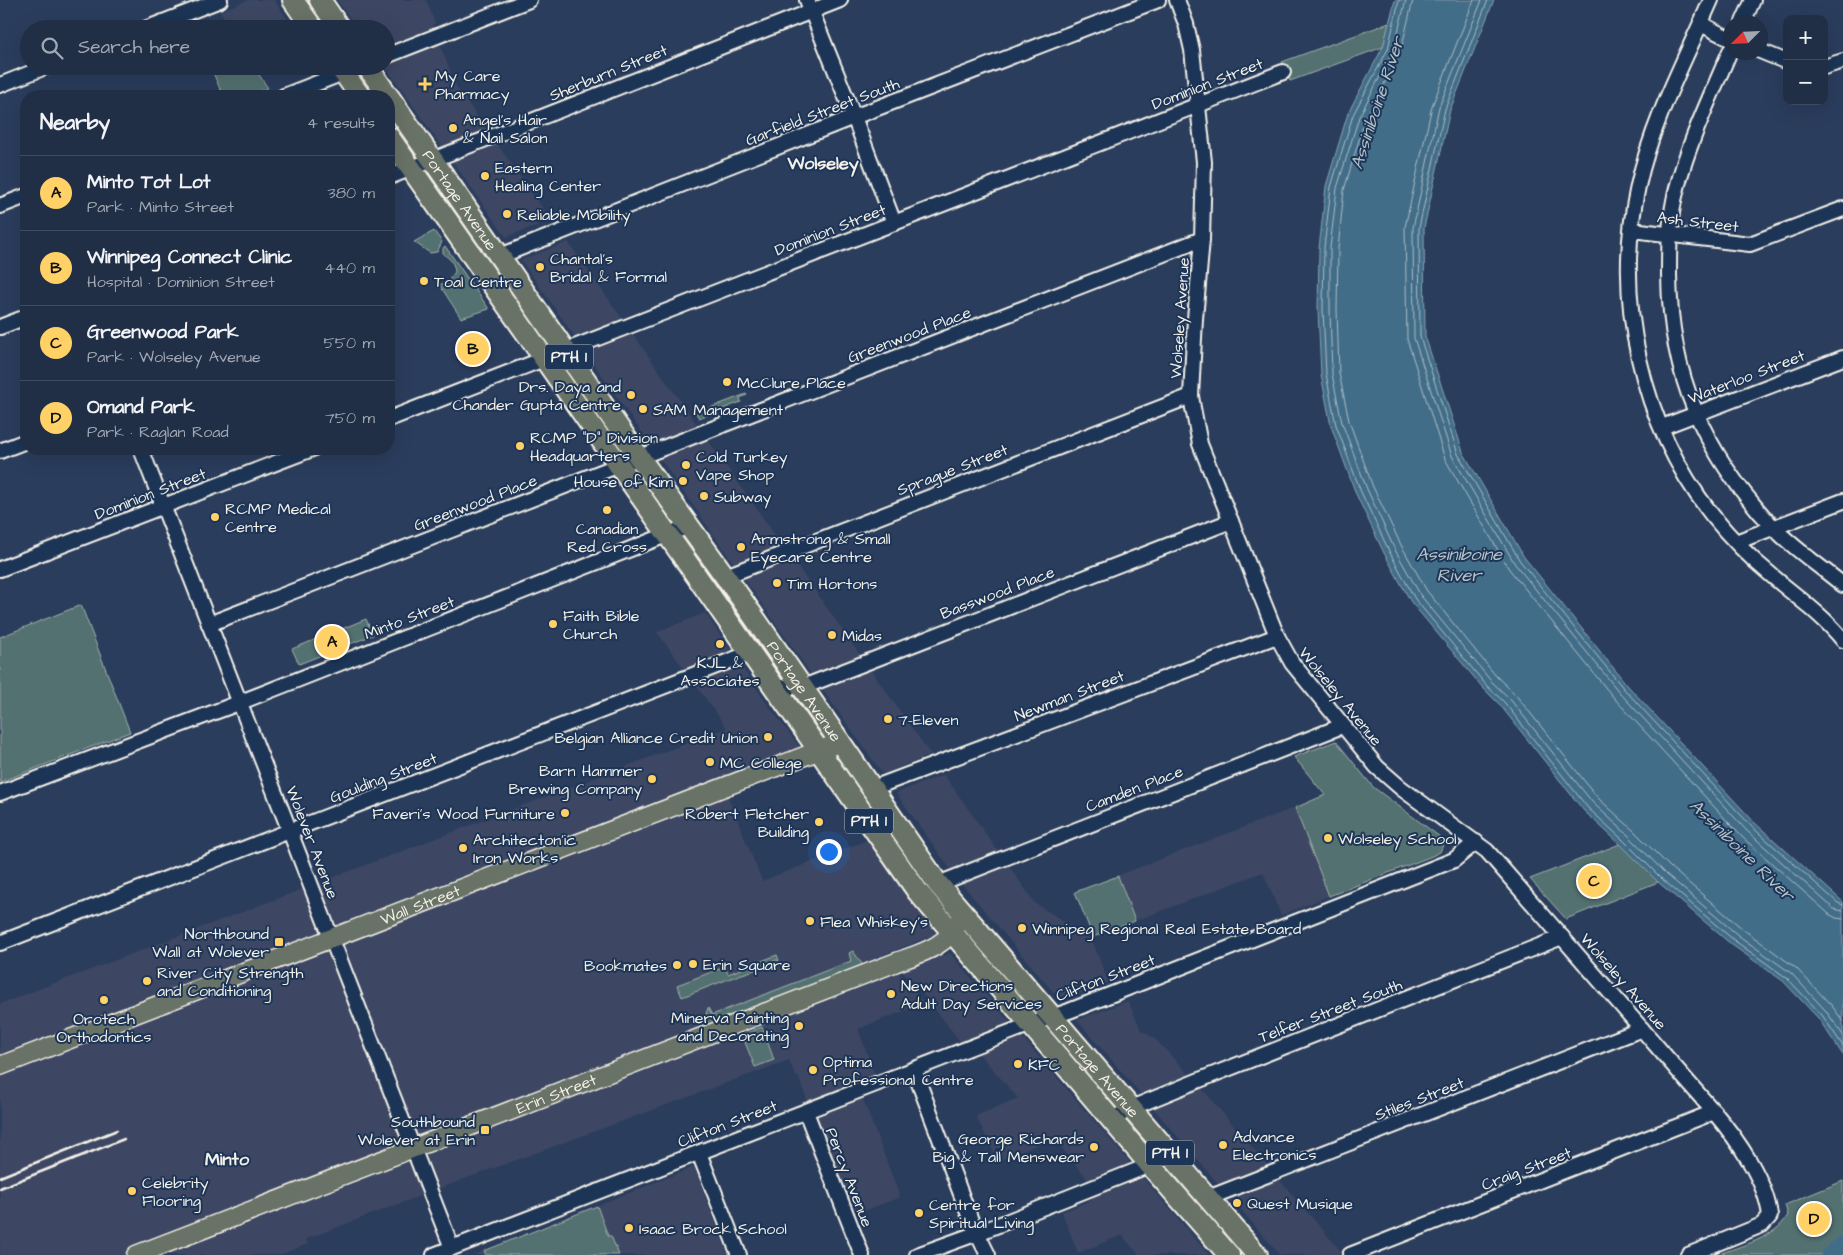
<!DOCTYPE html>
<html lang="en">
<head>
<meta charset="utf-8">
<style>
	:root { --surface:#202e46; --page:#28364d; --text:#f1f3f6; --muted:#a2a8b3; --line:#3d4a5f; --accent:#ffd166 }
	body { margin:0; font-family:"Architects Daughter",sans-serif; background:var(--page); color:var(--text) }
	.controls { position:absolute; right:15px; top:15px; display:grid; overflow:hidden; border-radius:10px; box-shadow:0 5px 20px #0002 }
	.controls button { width:45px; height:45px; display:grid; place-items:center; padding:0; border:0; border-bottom:1px solid var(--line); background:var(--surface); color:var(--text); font:25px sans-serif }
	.compass { position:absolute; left:1723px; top:15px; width:45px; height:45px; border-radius:50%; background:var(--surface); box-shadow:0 5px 20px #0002; rotate:246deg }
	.you { position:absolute; left:828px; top:851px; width:18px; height:18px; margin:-12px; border:4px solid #fff; border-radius:50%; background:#1a73e8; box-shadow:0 0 0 8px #1a73e833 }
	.badge { display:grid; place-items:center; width:32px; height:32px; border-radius:50%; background:var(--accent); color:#111; font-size:16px; font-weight:700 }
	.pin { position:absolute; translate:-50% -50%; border:2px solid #fff; box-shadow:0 1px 5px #0006 }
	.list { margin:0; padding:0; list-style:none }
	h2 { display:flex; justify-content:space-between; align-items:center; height:65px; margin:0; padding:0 20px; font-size:21px }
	h2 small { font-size:16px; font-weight:400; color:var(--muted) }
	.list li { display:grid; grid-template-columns:32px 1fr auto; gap:15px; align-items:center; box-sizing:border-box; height:75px; padding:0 20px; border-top:1px solid var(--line) }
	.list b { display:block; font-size:19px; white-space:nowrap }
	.list p { margin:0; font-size:16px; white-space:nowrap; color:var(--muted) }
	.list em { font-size:16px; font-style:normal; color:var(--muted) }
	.icon { flex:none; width:28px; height:28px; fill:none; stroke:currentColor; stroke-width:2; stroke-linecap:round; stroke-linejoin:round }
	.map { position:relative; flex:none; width:1843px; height:1255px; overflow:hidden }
	.search { position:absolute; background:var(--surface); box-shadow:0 5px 20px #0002; left:20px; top:20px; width:375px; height:55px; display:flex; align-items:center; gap:12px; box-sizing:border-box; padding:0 18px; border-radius:28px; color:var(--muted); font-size:19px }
	.panel { position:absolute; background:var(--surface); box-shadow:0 5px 20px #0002; left:20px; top:90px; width:375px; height:365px; border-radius:20px }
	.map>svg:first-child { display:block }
	.built { fill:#3c4764 }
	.green { fill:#537170; stroke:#a4b1ac }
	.water { fill:#426d89; stroke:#89a2af }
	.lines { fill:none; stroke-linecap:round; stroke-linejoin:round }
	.shore { stroke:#adbcc2; stroke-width:1 }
	.river { stroke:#426d89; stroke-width:16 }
	.minor-casing { stroke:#f4f1e8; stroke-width:18 }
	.major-casing { stroke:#f4f1e8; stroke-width:21 }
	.highway-casing { stroke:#f4f1e8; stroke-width:24 }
	.minor { stroke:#1d3557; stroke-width:14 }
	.major { stroke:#697266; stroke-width:18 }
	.highway { stroke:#697266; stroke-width:20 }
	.rail { stroke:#f4f1e8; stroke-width:2.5 }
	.poi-dot { fill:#ffd166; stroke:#1d3557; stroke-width:2 }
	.labels { text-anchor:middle; stroke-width:4; stroke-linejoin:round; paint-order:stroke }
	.shield { fill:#1d3557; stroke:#b4b9bc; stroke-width:1 }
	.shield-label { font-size:15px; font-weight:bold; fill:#f4f1e8 }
	.street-label { font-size:16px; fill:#f4f1e8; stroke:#1d3557 }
	.poi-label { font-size:16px; fill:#f4f1e8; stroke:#1d3557; text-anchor:start }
	.water-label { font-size:18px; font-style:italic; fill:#b6c3c7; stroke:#1d3557 }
	.neighbourhood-label { font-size:18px; font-weight:bold; fill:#f4f1e8; stroke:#1d3557 }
</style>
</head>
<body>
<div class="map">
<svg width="1843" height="1255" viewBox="0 0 1843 1255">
	<rect width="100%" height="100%" fill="#2b3d5d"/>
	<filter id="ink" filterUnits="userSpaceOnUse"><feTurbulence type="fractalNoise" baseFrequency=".02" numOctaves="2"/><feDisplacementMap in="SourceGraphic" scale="10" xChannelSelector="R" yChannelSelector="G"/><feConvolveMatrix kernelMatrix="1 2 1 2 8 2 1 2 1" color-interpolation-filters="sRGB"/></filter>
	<g filter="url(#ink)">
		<!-- built -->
		<g class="built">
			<polygon points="249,0 274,0 295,29 231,29 220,11"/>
			<polygon points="337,0 426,0 435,23 432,25 457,88 551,220 506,237 385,66 386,66 386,29 358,29"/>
			<polygon points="568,242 683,405 931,755 883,774 809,671 521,260"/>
			<polygon points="705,613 767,704 812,763 727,794 762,881 868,840 936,934 883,955 924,1003 858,1029 880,1089 862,1097 900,1197 852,1216 798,1076 796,1077 789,1060 467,1178 306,1239 308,1244 279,1255 0,1255 0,1004 727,728 657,632"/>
			<polygon points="1336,741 1373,787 1440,837 1444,843 1440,852 1281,915 1263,872 1093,937 1075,892 1325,796 1294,757"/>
			<polygon points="944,775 1035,903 1092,940 1108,982 1061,1001 956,877 896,793"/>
			<polygon points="950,953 1209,1255 1139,1255 1122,1235 1078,1253 1062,1212 1092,1200 1086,1177 1053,1138 998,1161 976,1116 1018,1098 981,1056 959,1040 932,1005 902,971"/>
			<polygon points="1128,1001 1141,1030 1155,1039 1197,1083 1344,1255 1280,1255 1077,1020"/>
			<polygon points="694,1167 728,1255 473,1255"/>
		</g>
		<!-- green -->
		<g class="green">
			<polygon points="1389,23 1383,47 1290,81 1282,62"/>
			<polygon points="216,66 253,66 268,88 246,96 223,96 211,68"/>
			<polygon points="434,231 442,242 437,252 430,253 414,242"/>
			<path d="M445,246l44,63 -28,9 -22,-34h7l9,-12c-1,-9 -4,-13 -12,-18v-6z"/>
			<polygon points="746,394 747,395 740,398 741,402 699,418 694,410 698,408 699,410 702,411"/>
			<polygon points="81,605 130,732 0,782 0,637"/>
			<polygon points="366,619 373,635 299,664 292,649"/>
			<polygon points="1336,741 1373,787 1440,837 1444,843 1440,852 1432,856 1329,896 1295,808 1325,795 1294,757"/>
			<polygon points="1620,844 1658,882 1566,919 1530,879"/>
			<polygon points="1118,876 1135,921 1093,937 1075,892"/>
			<polygon points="853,951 862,964 859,967 704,1027 702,1026 708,1008 712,1015 851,961 849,953"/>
			<polygon points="777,955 779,961 776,960 765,965 764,967 739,975 682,997 677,985 725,967 728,974"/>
			<polygon points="762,1027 774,1060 755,1067 742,1035"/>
			<path d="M1843,1181v74h-126c24,-10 58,-16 71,-40l-3,-10z"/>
			<polygon points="597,1206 608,1236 611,1236 619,1255 486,1255 484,1251"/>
		</g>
		<!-- water -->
		<polygon class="water" points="1395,0 1494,0 1450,110 1424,228 1425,336 1463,452 1524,557 1628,686 1755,823 1843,902 1843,1055 1818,1018 1783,981 1732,945 1658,882 1620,844 1584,811 1500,705 1483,688 1411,602 1384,553 1356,494 1331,426 1321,375 1318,310 1319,248 1326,186 1348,113 1383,47"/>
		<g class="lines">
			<!-- shore -->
			<g class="shore">
				<polyline points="1399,0 1388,49 1353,115 1331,187 1324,248 1323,310 1326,374 1336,425 1361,492 1389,551 1415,599 1486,685 1504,702 1588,808 1623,840 1662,879 1735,941 1787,978 1822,1015 1843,1046"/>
				<polyline points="1406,0 1393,51 1359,117 1337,188 1330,248 1330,310 1332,374 1342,423 1367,489 1394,548 1421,596 1491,681 1509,698 1593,803 1628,835 1666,874 1739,936 1791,973 1826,1011 1843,1035"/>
				<polyline points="1413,0 1400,54 1365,120 1344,190 1338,249 1337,310 1339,373 1349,421 1373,487 1401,545 1427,591 1496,676 1515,694 1598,798 1633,830 1671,868 1744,930 1796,968 1832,1006 1843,1021"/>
				<polyline points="1474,0 1432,106 1405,227 1407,339 1445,459 1509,569 1614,698 1742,837 1829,914 1836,918 1843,919"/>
				<polyline points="1482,0 1439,107 1413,228 1414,338 1452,456 1515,564 1620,693 1747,831 1834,909 1843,911"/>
				<polyline points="1488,0 1445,109 1419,228 1420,337 1458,454 1520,561 1624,689 1752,827 1838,903 1843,905"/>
			</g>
			<!-- river -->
			<polyline class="river" points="1829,1255 1843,1244"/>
			<defs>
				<g id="minor">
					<polyline points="807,0 854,117 894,223"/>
					<path d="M1177,0l9,24 6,26 12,112 -2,77 -7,80 -4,77 2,12 7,36 77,192 15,27 85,104 24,21 86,63 227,261c23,27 52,68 56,104l-8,9 -74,30"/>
					<path d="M1711,0c-26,60 -59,121 -73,186 -25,113 3,238 74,329 17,21 37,42 58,59 25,22 52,40 73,66"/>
					<polyline points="1743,22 1753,0"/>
					<polyline points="1701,24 1730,39"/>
					<polyline points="145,29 220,0"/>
					<path d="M1730,51c-19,45 -41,90 -53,137 -8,29 -8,58 -8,87 1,102 35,178 104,252 21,22 47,39 70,58"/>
					<polyline points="1760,51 1787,62"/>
					<polyline points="386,56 529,0"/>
					<polyline points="1824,67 1843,61"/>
					<polyline points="0,85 48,66"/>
					<polyline points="284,96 361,66"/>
					<polyline points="389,177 840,0"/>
					<polyline points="0,206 26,196"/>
					<polyline points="1632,230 1750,244 1843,209"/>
					<polyline points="500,256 846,120 1158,0"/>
					<polyline points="0,327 26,317"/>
					<polyline points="389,419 1283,72"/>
					<polyline points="1662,427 1843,358"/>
					<polyline points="141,449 452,1248"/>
					<polyline points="0,451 26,441"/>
					<polyline points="1736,542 1843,501"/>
					<polyline points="0,569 312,449"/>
					<polyline points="726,576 1191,396"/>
					<polyline points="209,624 1202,239"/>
					<polyline points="775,687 803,687 1231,521"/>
					<polyline points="873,788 1277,636"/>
					<polyline points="0,793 228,707 689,526"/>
					<polyline points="938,884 1342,726"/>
					<polyline points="0,943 750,653"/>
					<polyline points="914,1070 972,1223 988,1255"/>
					<polyline points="806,1112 862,1255"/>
					<polyline points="1112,1120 1131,1108 1197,1081 1562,937"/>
					<polyline points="699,1153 739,1255"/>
					<polyline points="1208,1198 1642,1029"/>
					<polyline points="434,1255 1031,1024 1069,1011 1454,860 1476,842"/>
					<polyline points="917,1255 978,1233 1150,1165"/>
					<polyline points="1350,1255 1714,1112"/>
				</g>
				<g id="major">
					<path id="s1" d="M0,1066l841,-324"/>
					<path id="s2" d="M136,1255l758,-292c26,-10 51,-15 65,-41"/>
				</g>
				<g id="highway">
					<polyline points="293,0 313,29"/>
					<polyline points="320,0 340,29"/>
					<polyline points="339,66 360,96"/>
					<polyline points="367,66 388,96"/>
					<path id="s3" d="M389,97l250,360 101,140 198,287 319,371"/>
					<polyline points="389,137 918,892 1150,1165 1229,1255"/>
				</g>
			</defs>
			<!-- minor casing -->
			<use href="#minor" class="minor-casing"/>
			<!-- major casing -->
			<use href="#major" class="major-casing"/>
			<!-- highway casing -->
			<use href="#highway" class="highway-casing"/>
			<!-- minor -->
			<use href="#minor" class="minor"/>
			<!-- major -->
			<use href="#major" class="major"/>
			<!-- highway -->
			<use href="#highway" class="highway"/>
			<!-- rail -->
			<g class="rail">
				<polyline points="0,1177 117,1130"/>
				<polyline points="0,1188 124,1139"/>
			</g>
		</g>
	</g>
	<!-- markers -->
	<g class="poi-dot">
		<path d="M422.5 76.5h5v5h5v5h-5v5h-5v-5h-5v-5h5z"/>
		<circle cx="453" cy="128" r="5"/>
		<circle cx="485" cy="176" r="5"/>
		<circle cx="507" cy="214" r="5"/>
		<circle cx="540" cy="267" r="5"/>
		<circle cx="424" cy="281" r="5"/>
		<circle cx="727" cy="382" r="5"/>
		<circle cx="631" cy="395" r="5"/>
		<circle cx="643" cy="409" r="5"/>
		<circle cx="520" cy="446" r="5"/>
		<circle cx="686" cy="465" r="5"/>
		<circle cx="683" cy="481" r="5"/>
		<circle cx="704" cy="496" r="5"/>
		<circle cx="607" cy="510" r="5"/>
		<circle cx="215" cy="517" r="5"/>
		<circle cx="741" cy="547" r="5"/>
		<circle cx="777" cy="583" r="5"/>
		<circle cx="553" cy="624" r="5"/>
		<circle cx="832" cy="635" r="5"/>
		<circle cx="720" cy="644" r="5"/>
		<circle cx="888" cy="719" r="5"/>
		<circle cx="768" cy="737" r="5"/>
		<circle cx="710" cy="762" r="5"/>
		<circle cx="652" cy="779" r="5"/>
		<circle cx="565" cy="813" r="5"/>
		<circle cx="819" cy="822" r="5"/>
		<circle cx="1328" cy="838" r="5"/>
		<circle cx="463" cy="848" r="5"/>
		<circle cx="810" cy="921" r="5"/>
		<circle cx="1022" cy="928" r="5"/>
		<rect x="274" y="937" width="10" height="10" rx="2.5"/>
		<circle cx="693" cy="964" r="5"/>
		<circle cx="677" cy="965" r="5"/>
		<circle cx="147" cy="981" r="5"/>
		<circle cx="891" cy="994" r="5"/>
		<circle cx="104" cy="1000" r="5"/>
		<circle cx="799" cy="1026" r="5"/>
		<circle cx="1018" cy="1064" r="5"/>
		<circle cx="813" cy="1070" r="5"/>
		<rect x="480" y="1125" width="10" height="10" rx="2.5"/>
		<circle cx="1223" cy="1145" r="5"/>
		<circle cx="1094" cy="1147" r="5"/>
		<circle cx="132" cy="1191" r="5"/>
		<circle cx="1237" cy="1203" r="5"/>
		<circle cx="919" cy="1213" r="5"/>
		<circle cx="629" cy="1228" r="5"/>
	</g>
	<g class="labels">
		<!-- shield labels -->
		<g class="shield">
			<rect x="545" y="344.5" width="48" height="25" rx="4"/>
			<rect x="845" y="808.5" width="48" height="25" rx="4"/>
			<rect x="1146" y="1140.5" width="48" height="25" rx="4"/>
		</g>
		<g class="shield-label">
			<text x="569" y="362">PTH 1</text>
			<text x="869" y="826">PTH 1</text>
			<text x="1170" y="1158">PTH 1</text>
		</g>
		<!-- street labels -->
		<g class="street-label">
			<text transform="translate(608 72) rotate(-22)" y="6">Sherburn Street</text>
			<text transform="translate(1207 83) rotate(-21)" y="6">Dominion Street</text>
			<text transform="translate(822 111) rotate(-21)" y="6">Garfield Street South</text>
			<text dy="6" stroke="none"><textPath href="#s3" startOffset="125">Portage Avenue</textPath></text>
			<text transform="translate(1698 221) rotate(7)" y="6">Ash Street</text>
			<text transform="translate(830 229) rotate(-21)" y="6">Dominion Street</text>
			<text transform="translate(1179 318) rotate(-86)" y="6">Wolseley Avenue</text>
			<text transform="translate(909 334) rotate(-21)" y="6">Greenwood Place</text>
			<text transform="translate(1746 376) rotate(-21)" y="6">Waterloo Street</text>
			<text transform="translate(952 469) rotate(-21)" y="6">Sprague Street</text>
			<text transform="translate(150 493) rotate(-21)" y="6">Dominion Street</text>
			<text transform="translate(475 502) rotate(-21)" y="6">Greenwood Place</text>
			<text transform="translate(997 592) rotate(-21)" y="6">Basswood Place</text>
			<text transform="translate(409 617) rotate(-21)" y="6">Minto Street</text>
			<text dy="6" stroke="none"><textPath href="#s3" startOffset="725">Portage Avenue</textPath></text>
			<text transform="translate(1069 695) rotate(-21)" y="6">Newman Street</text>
			<text transform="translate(1341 696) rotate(51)" y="6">Wolseley Avenue</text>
			<text transform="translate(383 777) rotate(-21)" y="6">Goulding Street</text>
			<text transform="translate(1134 788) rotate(-21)" y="6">Camden Place</text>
			<text transform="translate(313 842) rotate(69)" y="6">Wolever Avenue</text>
			<text dy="6" stroke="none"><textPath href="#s1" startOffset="450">Wall Street</textPath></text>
			<text transform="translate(1105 977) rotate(-21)" y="6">Clifton Street</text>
			<text transform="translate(1624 981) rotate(49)" y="6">Wolseley Avenue</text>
			<text transform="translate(1330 1010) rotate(-21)" y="6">Telfer Street South</text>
			<text dy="6" stroke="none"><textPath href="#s3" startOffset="1205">Portage Avenue</textPath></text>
			<text dy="6" stroke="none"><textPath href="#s2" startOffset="450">Erin Street</textPath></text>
			<text transform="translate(1419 1098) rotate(-21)" y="6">Stiles Street</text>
			<text transform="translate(727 1123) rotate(-21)" y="6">Clifton Street</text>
			<text transform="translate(1526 1168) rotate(-21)" y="6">Craig Street</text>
			<text transform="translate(850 1177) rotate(69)" y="6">Percy Avenue</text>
		</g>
		<!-- poi labels -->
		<g class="poi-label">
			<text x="435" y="81">My Care<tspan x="435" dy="18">Pharmacy</tspan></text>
			<text x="463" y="125">Angel's Hair<tspan x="463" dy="18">&amp; Nail Salon</tspan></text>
			<text x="495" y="173">Eastern<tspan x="495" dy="18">Healing Center</tspan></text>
			<text x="517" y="220">Reliable Mobility</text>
			<text x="550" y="264">Chantal's<tspan x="550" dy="18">Bridal &amp; Formal</tspan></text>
			<text x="434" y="287">Toal Centre</text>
			<text x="737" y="388">McClure Place</text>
			<text x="621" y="392" text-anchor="end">Drs. Daya and<tspan x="621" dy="18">Chander Gupta Centre</tspan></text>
			<text x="653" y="415">SAM Management</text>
			<text x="530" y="443">RCMP "D" Division<tspan x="530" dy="18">Headquarters</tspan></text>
			<text x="696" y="462">Cold Turkey<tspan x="696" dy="18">Vape Shop</tspan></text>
			<text x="673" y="487" text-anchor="end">House of Kim</text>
			<text x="714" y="502">Subway</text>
			<text x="225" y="514">RCMP Medical<tspan x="225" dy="18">Centre</tspan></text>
			<text x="607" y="534" text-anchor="middle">Canadian<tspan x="607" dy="18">Red Cross</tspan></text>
			<text x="751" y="544">Armstrong &amp; Small<tspan x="751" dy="18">Eyecare Centre</tspan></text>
			<text x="787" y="589">Tim Hortons</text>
			<text x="563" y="621">Faith Bible<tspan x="563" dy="18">Church</tspan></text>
			<text x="842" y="641">Midas</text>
			<text x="720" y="668" text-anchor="middle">KJL &amp;<tspan x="720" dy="18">Associates</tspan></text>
			<text x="898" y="725">7-Eleven</text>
			<text x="758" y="743" text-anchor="end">Belgian Alliance Credit Union</text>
			<text x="720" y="768">MC College</text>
			<text x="642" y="776" text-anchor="end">Barn Hammer<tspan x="642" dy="18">Brewing Company</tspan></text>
			<text x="555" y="819" text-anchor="end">Faveri's Wood Furniture</text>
			<text x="809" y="819" text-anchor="end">Robert Fletcher<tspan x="809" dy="18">Building</tspan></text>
			<text x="1338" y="844">Wolseley School</text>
			<text x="473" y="845">Architecton'ic<tspan x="473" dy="18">Iron Works</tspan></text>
			<text x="820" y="927">Flea Whiskey’s</text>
			<text x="1032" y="934">Winnipeg Regional Real Estate Board</text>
			<text x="269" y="939" text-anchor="end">Northbound<tspan x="269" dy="18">Wall at Wolever</tspan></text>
			<text x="703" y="970">Erin Square</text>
			<text x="667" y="971" text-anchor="end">Bookmates</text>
			<text x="157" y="978">River City Strength<tspan x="157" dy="18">and Conditioning</tspan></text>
			<text x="901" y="991">New Directions<tspan x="901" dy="18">Adult Day Services</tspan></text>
			<text x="789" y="1023" text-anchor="end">Minerva Painting<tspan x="789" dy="18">and Decorating</tspan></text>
			<text x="104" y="1024" text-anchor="middle">Orotech<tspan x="104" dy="18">Orthodontics</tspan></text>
			<text x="823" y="1067">Optima<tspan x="823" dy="18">Professional Centre</tspan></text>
			<text x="1028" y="1070">KFC</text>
			<text x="475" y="1127" text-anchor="end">Southbound<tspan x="475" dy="18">Wolever at Erin</tspan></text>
			<text x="1233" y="1142">Advance<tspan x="1233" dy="18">Electronics</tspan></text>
			<text x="1084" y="1144" text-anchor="end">George Richards<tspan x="1084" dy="18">Big &amp; Tall Menswear</tspan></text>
			<text x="142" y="1188">Celebrity<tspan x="142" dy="18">Flooring</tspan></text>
			<text x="1247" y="1209">Quest Musique</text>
			<text x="929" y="1210">Centre for<tspan x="929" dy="18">Spiritual Living</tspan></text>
			<text x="639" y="1234">Isaac Brock School</text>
		</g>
		<!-- water labels -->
		<g class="water-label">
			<text transform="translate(1377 103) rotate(-72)" y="6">Assiniboine River</text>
			<text x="1459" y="560">Assiniboine<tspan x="1459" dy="21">River</tspan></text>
			<text transform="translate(1742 850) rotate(44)" y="6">Assiniboine River</text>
		</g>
		<!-- neighbourhood labels -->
		<g class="neighbourhood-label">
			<text x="823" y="169">Wolseley</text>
			<text x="227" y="1165">Minto</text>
		</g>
	</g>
</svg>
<div class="controls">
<button>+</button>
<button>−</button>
</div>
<svg class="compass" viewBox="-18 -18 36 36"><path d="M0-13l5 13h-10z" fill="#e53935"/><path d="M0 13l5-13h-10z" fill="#a2a8b3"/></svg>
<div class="you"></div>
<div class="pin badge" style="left:332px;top:642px">A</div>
<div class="pin badge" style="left:473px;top:349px">B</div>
<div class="pin badge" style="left:1594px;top:881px">C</div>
<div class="pin badge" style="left:1814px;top:1219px">D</div>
<div class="search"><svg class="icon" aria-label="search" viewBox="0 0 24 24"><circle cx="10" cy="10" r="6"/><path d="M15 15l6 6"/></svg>Search here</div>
<section class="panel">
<h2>Nearby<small>4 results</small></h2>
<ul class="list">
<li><span class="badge">A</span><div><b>Minto Tot Lot</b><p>Park · Minto Street</p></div><em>380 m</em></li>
<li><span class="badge">B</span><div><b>Winnipeg Connect Clinic</b><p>Hospital · Dominion Street</p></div><em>440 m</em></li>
<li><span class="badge">C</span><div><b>Greenwood Park</b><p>Park · Wolseley Avenue</p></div><em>550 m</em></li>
<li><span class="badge">D</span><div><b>Omand Park</b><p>Park · Raglan Road</p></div><em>750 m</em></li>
</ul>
</section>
</div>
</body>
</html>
